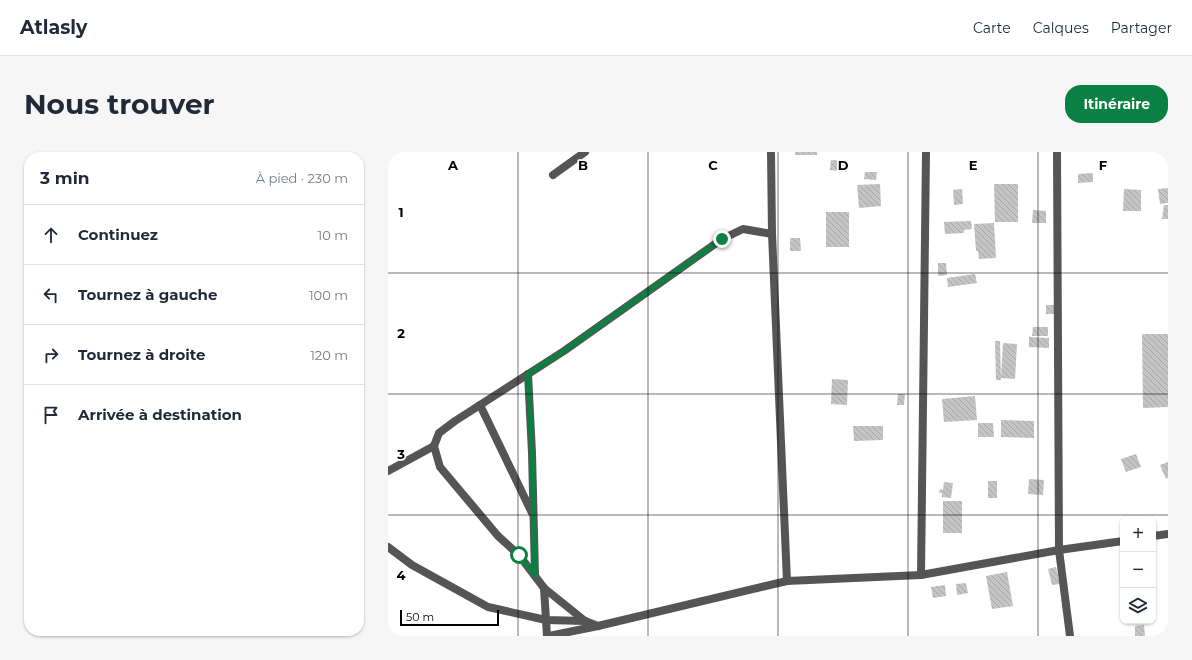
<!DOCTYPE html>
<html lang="fr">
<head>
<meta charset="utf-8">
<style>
	:root { --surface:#fff; --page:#f6f6f7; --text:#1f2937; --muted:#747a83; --line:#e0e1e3; --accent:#0b8043 }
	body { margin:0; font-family:Montserrat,sans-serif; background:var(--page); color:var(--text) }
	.controls { position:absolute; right:12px; bottom:12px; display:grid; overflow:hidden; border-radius:8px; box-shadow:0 1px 3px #0004 }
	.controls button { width:36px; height:36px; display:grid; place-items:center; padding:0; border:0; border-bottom:1px solid var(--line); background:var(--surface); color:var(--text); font:20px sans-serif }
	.scale { position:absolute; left:12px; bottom:10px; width:99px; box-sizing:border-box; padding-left:4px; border:2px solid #000; border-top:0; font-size:11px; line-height:14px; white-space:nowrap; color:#000; -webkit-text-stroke:3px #fff; paint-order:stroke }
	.stop { position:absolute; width:12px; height:12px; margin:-9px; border:3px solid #0b8043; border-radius:50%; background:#fff }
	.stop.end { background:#0b8043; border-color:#fff; box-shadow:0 1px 4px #0008 }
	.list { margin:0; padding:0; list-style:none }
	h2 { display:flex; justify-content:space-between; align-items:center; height:52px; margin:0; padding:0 16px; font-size:17px }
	h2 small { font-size:13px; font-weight:400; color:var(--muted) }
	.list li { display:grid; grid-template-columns:26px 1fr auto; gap:12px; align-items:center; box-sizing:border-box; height:60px; padding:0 16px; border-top:1px solid var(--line) }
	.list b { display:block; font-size:15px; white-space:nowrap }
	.list em { font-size:13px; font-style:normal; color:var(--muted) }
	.icon { flex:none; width:22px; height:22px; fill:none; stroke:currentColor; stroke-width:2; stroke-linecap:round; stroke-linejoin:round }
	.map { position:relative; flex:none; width:780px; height:484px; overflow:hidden; border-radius:16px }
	header { display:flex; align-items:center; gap:24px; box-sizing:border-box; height:56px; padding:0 20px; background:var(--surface); border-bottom:1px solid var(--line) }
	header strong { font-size:19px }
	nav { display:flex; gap:22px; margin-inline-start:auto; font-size:14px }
	.intro { display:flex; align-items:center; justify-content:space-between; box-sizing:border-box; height:96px; padding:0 24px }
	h1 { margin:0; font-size:28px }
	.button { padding:10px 18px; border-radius:16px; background:var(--accent); color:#fff; font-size:14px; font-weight:700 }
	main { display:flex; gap:24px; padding:0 24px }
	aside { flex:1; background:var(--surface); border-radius:16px; box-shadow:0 1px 3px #0004 }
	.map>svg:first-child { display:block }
	.building { fill:url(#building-back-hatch) }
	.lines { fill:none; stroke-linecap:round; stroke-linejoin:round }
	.street { stroke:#555; stroke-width:8 }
	.route { stroke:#0b8043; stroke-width:5 }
	.grid { fill:none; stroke:#000; stroke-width:1; stroke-opacity:0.55 }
	.grid-label { font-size:13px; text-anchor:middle; font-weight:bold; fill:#000; stroke:#fff; stroke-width:3.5; stroke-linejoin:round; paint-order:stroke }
</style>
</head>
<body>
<header>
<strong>Atlasly</strong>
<nav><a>Carte</a><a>Calques</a><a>Partager</a></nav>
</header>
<div class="intro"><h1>Nous trouver</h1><a class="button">Itinéraire</a></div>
<main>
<aside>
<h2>3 min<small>À pied · 230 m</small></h2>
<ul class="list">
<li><svg class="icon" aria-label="ahead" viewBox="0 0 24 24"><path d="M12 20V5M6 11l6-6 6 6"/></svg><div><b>Continuez</b></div><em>10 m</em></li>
<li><svg class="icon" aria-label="left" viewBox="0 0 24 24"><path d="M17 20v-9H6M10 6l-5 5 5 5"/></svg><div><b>Tournez à gauche</b></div><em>100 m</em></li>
<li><svg class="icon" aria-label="right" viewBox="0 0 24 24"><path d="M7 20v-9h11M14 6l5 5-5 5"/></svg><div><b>Tournez à droite</b></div><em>120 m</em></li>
<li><svg class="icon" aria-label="arrive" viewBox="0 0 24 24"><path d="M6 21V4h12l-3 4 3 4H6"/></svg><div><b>Arrivée à destination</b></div></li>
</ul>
</aside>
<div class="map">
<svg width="780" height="484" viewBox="0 0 780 484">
	<defs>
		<pattern id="building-back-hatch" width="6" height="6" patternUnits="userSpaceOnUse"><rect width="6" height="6" fill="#c4c4c4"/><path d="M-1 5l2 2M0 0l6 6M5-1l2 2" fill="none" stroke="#a7a7a7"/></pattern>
	</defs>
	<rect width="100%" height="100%" fill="#fff"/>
	<!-- building -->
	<g class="building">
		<rect x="407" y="0" width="22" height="3"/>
		<polygon points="443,8 460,9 459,20 442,18"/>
		<polygon points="477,20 489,20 488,28 476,27"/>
		<polygon points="705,21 705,30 690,31 690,22"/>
		<polygon points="492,32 493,54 471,56 469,33"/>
		<polygon points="606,32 630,32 630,70 607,70"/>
		<polygon points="780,36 780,51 772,52 770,37"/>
		<polygon points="574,37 575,52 566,53 565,38"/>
		<polygon points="736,37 753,38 753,59 735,59"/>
		<polygon points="776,53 780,53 780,67 774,67"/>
		<polygon points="645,58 658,59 658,71 644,71"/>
		<rect x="438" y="60" width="23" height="35"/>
		<polygon points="583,69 584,77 576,78 576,81 557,82 556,70"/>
		<polygon points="606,71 608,106 591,107 590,99 588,99 586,72"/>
		<polygon points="402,86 412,86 413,99 402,99"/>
		<polygon points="550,111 558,111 559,123 550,124"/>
		<polygon points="587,122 589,131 560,135 559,126"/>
		<polygon points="658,153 668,153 667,162 658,162"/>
		<polygon points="645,175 660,175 660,184 644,184"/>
		<polygon points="754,182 780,182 780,255 755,256"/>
		<polygon points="641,185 661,186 661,196 641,195"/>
		<polygon points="607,189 612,189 613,228 608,228"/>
		<polygon points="615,191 629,192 627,227 613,226"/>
		<polygon points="444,227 460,228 459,253 443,252"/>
		<polygon points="510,242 517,242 516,253 509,253"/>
		<polygon points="587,244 589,268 556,270 554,247"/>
		<polygon points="613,268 646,269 646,286 613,285"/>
		<polygon points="590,271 605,271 606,285 590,285"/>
		<polygon points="465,274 495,274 495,288 466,289"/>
		<polygon points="748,302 753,315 738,320 733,307"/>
		<polygon points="780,310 780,326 778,327 772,313"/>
		<polygon points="641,327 656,328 655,343 640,342"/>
		<rect x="600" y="329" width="9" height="17"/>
		<polygon points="556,330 565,331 563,346 554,345 554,341 551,341 552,337 555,338"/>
		<rect x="555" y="349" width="19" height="32"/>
		<polygon points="668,415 672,432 664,433 660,417"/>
		<polygon points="619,420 625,454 604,457 598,424"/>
		<polygon points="578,431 580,441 569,443 568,432"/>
		<polygon points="557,433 558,444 545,446 543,435"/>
		<polygon points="756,473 757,484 747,484 747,474"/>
	</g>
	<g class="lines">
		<!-- street -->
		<g class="street">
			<polyline points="383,0 384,82 399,429"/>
			<polyline points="669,0 671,398 682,484"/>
			<polyline points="165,23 197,0"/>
			<polyline points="140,222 144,301 147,423"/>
			<polyline points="92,253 144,361"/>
			<polyline points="0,319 46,294"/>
			<polyline points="765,384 780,382"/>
			<polyline points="0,395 24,413 100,455 158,468 197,469"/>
			<polyline points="533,423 538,0"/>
			<polyline points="156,436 159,484"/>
			<polyline points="210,474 197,469 156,436 131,403 110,384 52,315 46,294 51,281 67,269 176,199 334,87 355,77 384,82"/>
			<polyline points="161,484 210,474 399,429 533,423 671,398 735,389"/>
		</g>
	</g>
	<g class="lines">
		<!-- route -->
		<polyline class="route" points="131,403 147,423 144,301 140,222 176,199 334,87"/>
	</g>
	<!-- grid -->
	<path class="grid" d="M130,0v484M260,0v484M390,0v484M520,0v484M650,0v484M0,121h780M0,242h780M0,363h780"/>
	<g class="grid-label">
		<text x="65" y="18">A</text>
		<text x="195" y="18">B</text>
		<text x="325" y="18">C</text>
		<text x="455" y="18">D</text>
		<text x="585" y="18">E</text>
		<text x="715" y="18">F</text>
		<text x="13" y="65">1</text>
		<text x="13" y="186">2</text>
		<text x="13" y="307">3</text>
		<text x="13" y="428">4</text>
	</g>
</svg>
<div class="controls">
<button>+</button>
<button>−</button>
<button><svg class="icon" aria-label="layers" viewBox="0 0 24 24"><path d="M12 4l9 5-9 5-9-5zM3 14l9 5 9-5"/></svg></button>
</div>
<div class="scale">50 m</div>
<div class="stop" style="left:131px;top:403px"></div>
<div class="stop end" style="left:334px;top:87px"></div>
</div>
</main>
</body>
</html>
